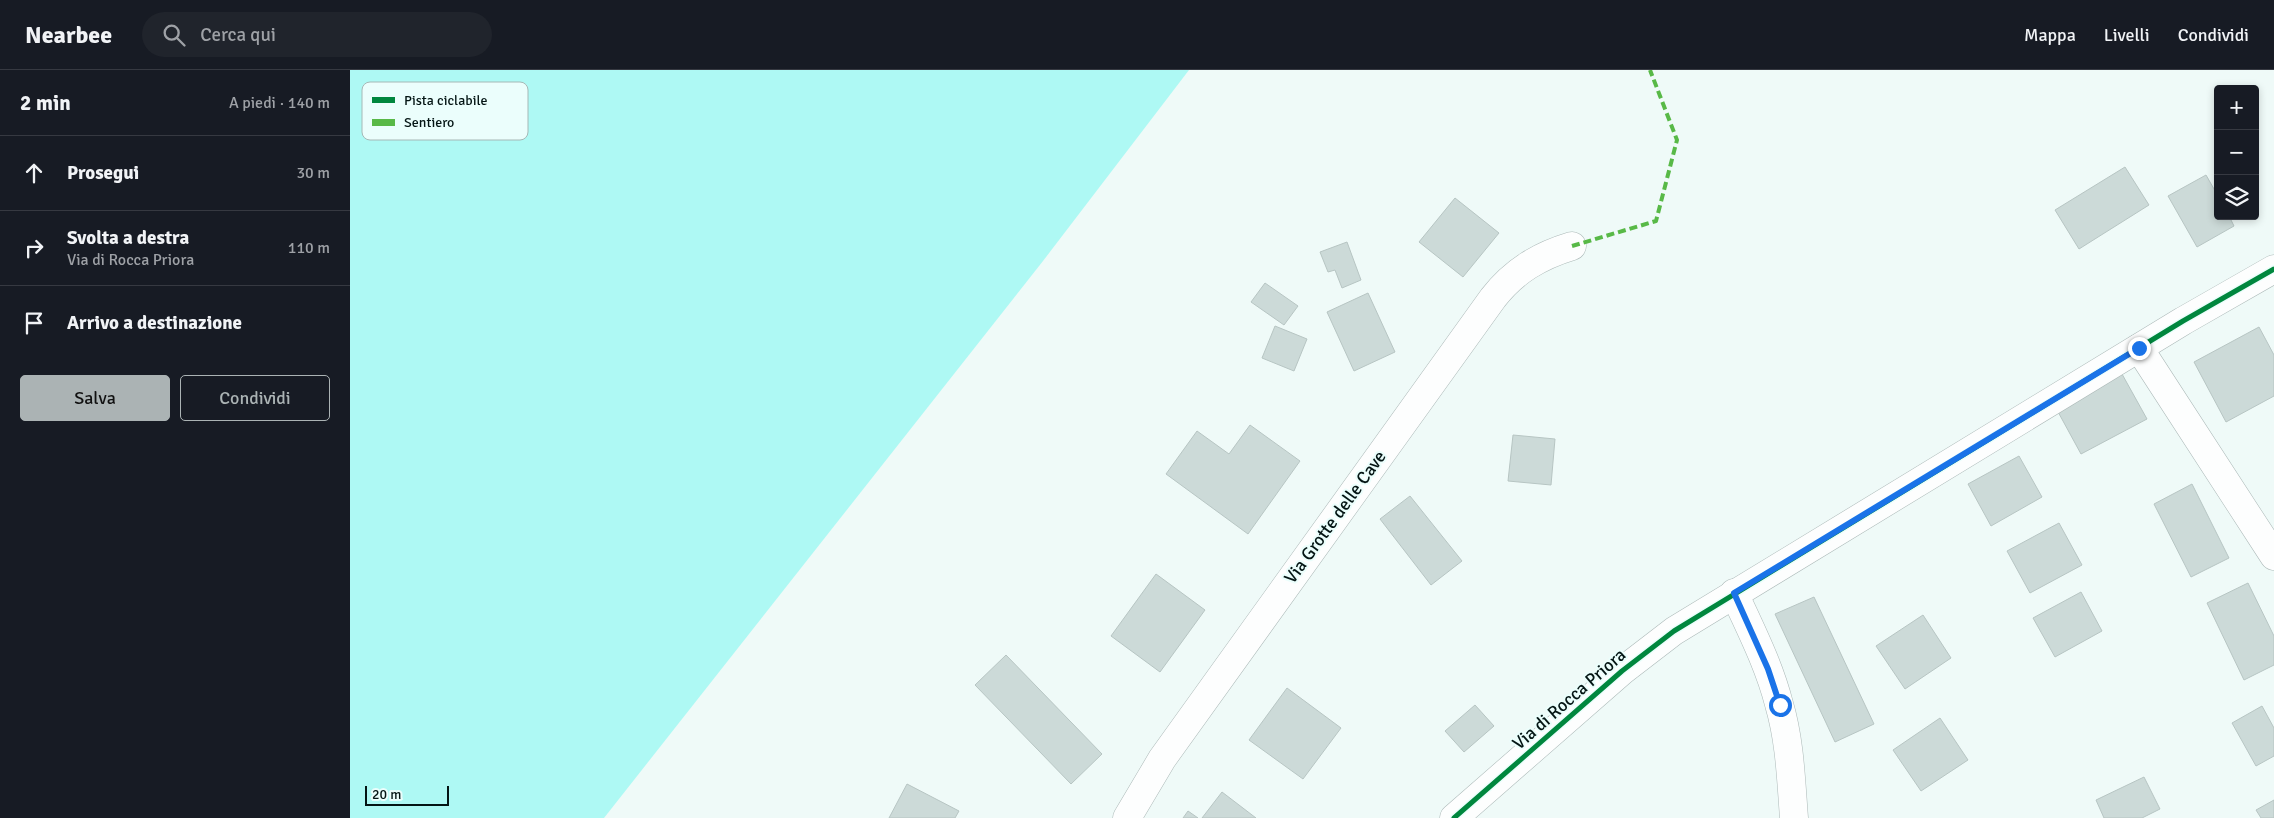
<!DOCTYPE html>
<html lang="it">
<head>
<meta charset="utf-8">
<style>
	:root { --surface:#171b24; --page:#20242c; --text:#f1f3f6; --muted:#9ea1a6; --line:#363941; --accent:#abb3b4 }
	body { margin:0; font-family:Signika,sans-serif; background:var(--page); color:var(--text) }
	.controls { position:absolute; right:15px; top:15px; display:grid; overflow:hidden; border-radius:5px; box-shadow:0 2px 8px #0003 }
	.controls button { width:45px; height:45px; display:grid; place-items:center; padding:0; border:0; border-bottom:1px solid var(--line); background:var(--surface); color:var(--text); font:25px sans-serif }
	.scale { position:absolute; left:15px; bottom:12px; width:84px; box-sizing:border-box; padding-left:5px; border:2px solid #041514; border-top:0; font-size:14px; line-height:18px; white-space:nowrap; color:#041514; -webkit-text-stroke:4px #ebfefc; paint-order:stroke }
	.stop { position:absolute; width:15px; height:15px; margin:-11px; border:4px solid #1a73e8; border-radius:50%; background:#fff }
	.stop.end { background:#1a73e8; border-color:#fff; box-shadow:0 1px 5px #0008 }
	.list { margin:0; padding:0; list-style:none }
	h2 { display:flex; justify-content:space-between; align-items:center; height:65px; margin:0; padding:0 20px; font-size:21px }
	h2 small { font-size:16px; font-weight:400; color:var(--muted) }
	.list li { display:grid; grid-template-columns:32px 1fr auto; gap:15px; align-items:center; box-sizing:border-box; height:75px; padding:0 20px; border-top:1px solid var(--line) }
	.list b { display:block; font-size:19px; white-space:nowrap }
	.list p { margin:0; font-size:16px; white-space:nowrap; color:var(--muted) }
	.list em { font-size:16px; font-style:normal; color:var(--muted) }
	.actions { display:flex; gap:10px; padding:15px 20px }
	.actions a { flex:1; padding:11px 0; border:1px solid var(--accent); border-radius:5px; text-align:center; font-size:18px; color:var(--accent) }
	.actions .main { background:var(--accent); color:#111 }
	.icon { flex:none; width:28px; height:28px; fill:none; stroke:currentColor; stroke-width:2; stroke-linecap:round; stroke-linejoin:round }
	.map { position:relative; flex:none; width:1924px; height:748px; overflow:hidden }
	header { display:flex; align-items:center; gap:30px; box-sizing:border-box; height:70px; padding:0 25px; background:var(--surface); border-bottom:1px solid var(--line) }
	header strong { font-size:24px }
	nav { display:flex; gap:28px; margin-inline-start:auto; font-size:18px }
	.search { width:350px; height:45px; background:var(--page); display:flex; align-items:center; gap:12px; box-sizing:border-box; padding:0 18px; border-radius:28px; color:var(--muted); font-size:19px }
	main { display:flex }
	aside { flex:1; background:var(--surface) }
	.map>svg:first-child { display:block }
	.green { fill:#aef9f4 }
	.building { fill:#ccdad8; stroke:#b7c5c3 }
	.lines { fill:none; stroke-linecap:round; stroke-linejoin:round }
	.minor-casing { stroke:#acb9b8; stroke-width:29 }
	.minor { stroke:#fdfefe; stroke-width:28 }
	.quiet { stroke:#58b947; stroke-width:4; stroke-dasharray:8 4; stroke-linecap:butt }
	.cycleway-casing { stroke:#ebfefc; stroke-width:8 }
	.cycleway { stroke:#00873e; stroke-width:5 }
	.route { stroke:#1a73e8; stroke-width:6 }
	.labels { text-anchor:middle; stroke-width:4; stroke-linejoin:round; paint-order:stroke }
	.street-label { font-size:18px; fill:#041514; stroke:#ebfefc }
	.key { fill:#ebfefc; stroke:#a6b8b6; stroke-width:1 }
	.key-label { font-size:14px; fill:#041514 }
</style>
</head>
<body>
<header>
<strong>Nearbee</strong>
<div class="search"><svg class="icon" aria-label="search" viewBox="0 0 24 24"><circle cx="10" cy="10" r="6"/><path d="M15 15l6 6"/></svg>Cerca qui</div>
<nav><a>Mappa</a><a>Livelli</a><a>Condividi</a></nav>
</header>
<main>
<aside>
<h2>2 min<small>A piedi · 140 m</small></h2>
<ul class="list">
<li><svg class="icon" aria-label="ahead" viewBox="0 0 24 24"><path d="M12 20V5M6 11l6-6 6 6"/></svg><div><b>Prosegui</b></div><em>30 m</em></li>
<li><svg class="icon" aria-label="right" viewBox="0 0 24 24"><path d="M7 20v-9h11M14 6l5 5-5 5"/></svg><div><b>Svolta a destra</b><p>Via di Rocca Priora</p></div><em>110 m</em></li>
<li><svg class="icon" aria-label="arrive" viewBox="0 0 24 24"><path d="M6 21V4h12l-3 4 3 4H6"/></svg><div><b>Arrivo a destinazione</b></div></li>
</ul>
<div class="actions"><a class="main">Salva</a><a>Condividi</a></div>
</aside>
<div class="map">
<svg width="1924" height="748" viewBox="0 0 1924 748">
	<rect width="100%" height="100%" fill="#effaf8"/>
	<!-- green -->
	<polygon class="green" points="0,0 839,0 693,191 254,748 0,748"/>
	<!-- building -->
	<g class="building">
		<polygon points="1775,97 1799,135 1729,179 1705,140"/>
		<polygon points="1856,105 1868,126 1868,146 1879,146 1884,156 1847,177 1818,126"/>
		<polygon points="1105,128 1149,163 1113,207 1069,172"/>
		<polygon points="997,172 1011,210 992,218 985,200 978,202 970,182"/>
		<polygon points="915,213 948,236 934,255 901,232"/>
		<polygon points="1018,223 1045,282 1004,301 977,242"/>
		<polygon points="925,256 957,269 944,301 912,288"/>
		<polygon points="1909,257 1924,285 1924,326 1876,352 1844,292"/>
		<polygon points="1772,304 1797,349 1731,384 1707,340"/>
		<polygon points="900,355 950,391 898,464 816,404 847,361 879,384"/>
		<polygon points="1163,365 1205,369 1201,415 1158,411"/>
		<polygon points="1669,386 1692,427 1641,456 1618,414"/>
		<polygon points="1842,414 1879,488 1841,507 1804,434"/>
		<polygon points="1060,426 1112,491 1081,515 1030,449"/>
		<polygon points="1709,453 1732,495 1680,523 1657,481"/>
		<polygon points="806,504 855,540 810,602 761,566"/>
		<polygon points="1898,513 1924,566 1924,595 1894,610 1857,533"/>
		<polygon points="1731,522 1752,561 1705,587 1683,548"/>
		<polygon points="1464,527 1524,654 1485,672 1425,544"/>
		<polygon points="1573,545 1601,588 1555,619 1526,576"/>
		<polygon points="656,585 752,684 721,714 625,615"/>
		<polygon points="937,618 991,658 953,709 899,670"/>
		<polygon points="1125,635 1144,656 1114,682 1095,661"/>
		<polygon points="1912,636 1924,658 1924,686 1906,696 1882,653"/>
		<polygon points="1590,648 1618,690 1571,721 1543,680"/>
		<polygon points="1794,707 1810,739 1792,748 1754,748 1746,730"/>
		<polygon points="557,714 609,741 605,748 539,748"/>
		<polygon points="872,722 906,748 852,748"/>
		<polygon points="1924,730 1924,748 1911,748 1906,740"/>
		<polygon points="838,741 848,748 833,748"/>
	</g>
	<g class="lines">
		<defs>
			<g id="minor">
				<polyline points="1789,278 1924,486"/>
				<path d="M1384,523c17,37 35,72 45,111 11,37 12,76 15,114"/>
				<path d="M777,748l35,-59 331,-461c21,-27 46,-42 79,-52"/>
				<polyline points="1104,748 1272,601 1324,561 1833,251 1924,199"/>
			</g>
		</defs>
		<!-- minor casing -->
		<use href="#minor" class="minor-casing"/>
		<!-- minor -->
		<use href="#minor" class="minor"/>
		<!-- quiet -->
		<polyline class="quiet" points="1222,176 1306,151 1327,70 1300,0"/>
		<defs>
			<polyline id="cycleway" points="1104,748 1272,601 1324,561 1833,251 1924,199"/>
		</defs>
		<!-- cycleway casing -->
		<use href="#cycleway" class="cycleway-casing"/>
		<!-- cycleway -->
		<use href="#cycleway" class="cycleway"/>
	</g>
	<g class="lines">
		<!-- route -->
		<polyline class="route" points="1430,635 1418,599 1384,523 1789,278"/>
	</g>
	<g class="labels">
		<!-- street labels -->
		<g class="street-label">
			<text transform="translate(985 447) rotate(-54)" y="6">Via Grotte delle Cave</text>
			<text transform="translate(1219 629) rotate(-41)" y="6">Via di Rocca Priora</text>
		</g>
	</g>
	<!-- legend -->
	<rect x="12" y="12" width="166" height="58" rx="8" class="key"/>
	<rect x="22" y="27" width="23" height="6" fill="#00873e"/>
	<rect x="22" y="49" width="23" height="7" fill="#58b947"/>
	<g class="key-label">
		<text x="54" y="35">Pista ciclabile</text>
		<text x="54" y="57">Sentiero</text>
	</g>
</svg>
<div class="controls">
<button>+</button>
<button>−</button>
<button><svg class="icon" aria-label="layers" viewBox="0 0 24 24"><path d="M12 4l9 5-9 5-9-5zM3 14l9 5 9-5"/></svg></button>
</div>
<div class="scale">20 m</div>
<div class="stop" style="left:1430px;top:635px"></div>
<div class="stop end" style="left:1789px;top:278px"></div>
</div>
</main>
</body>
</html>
